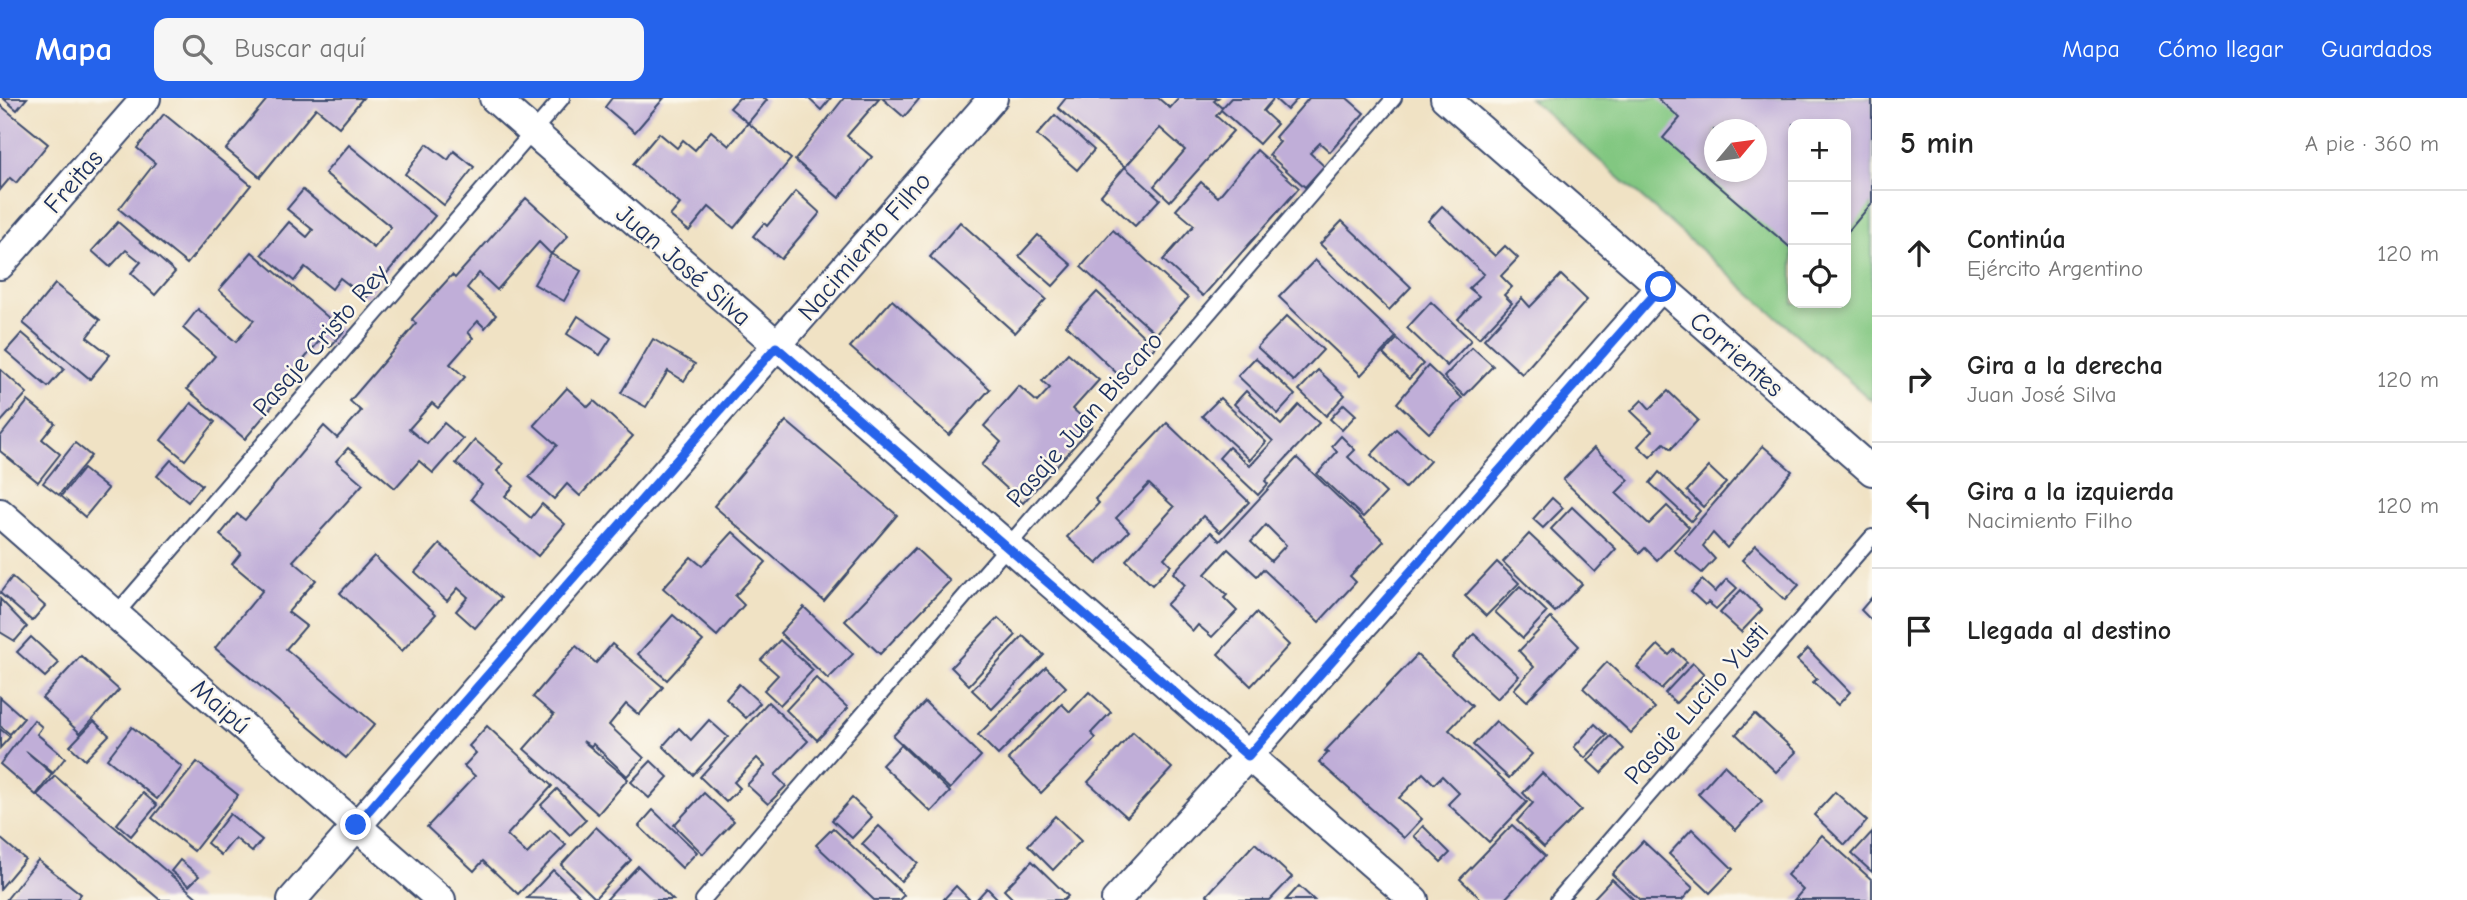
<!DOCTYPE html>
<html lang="es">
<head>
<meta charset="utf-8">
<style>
	:root { --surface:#fff; --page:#f6f6f6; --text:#222; --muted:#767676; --line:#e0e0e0; --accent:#2563eb }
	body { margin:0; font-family:"Comic Neue",sans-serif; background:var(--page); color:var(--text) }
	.controls { position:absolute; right:21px; top:21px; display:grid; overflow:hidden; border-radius:14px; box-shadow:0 4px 10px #0003 }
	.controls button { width:63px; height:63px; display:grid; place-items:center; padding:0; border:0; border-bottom:2px solid var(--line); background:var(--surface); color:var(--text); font:35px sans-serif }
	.compass { position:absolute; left:1704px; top:21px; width:63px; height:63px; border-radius:50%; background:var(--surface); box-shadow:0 4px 10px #0003; rotate:61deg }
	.stop { position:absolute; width:21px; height:21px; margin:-16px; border:5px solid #2563eb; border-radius:50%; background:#fff }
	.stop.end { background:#2563eb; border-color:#fff; box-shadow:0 2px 7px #0008 }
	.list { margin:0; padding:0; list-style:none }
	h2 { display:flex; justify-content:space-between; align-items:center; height:91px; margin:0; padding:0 28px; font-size:30px }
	h2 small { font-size:23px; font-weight:400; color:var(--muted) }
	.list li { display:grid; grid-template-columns:46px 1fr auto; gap:21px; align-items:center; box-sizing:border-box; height:126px; padding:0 28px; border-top:2px solid var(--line) }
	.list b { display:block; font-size:26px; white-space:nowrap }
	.list p { margin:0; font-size:23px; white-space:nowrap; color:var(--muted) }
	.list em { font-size:23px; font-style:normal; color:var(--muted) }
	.icon { flex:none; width:38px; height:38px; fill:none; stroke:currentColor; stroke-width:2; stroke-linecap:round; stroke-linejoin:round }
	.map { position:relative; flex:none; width:1872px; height:802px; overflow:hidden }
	header { display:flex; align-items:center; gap:42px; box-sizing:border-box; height:98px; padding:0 35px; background:var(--accent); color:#fff }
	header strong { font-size:33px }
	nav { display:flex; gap:38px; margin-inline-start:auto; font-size:24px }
	.search { width:490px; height:63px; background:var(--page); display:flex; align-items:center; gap:18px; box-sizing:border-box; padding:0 24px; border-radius:14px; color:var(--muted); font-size:26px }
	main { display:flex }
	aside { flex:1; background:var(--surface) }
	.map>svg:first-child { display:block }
	.green { fill:#82c781; stroke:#4e7b70; stroke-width:2; fill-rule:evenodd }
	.building { fill:#c0aed8; fill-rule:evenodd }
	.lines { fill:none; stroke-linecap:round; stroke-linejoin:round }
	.service-casing { stroke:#3b4a6d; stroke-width:18 }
	.minor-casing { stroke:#3b4a6d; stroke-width:32 }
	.service { stroke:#fff; stroke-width:14 }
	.minor { stroke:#fff; stroke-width:28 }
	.route { stroke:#2563eb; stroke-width:9 }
	.labels { text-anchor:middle; stroke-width:5; stroke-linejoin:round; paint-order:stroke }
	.street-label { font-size:26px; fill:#1b2f5e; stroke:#fbf7ec }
</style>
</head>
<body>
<header>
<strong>Mapa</strong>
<div class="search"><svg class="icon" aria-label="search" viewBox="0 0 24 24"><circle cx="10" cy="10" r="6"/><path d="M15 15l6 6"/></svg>Buscar aquí</div>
<nav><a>Mapa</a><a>Cómo llegar</a><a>Guardados</a></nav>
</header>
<main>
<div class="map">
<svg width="1872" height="802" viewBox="0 0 1872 802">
	<rect width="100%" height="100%" fill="#fbf7ec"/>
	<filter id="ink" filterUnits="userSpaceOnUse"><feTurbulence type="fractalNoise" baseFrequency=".0143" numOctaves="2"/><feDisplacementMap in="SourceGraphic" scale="14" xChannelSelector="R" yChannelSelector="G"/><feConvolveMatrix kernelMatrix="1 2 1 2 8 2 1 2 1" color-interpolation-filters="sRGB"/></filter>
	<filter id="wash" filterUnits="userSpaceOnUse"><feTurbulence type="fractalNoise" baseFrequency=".00686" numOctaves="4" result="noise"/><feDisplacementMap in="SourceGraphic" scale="28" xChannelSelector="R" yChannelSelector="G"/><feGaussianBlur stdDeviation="1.57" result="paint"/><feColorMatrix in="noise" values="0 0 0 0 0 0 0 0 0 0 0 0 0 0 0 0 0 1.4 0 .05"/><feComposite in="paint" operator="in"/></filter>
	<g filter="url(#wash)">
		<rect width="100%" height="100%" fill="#f0e2c4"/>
		<!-- green -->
		<path class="green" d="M1529,0h343v303zM1793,26h53v179h-53zM1714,32h42v42h-42z"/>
		<g id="blocks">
			<!-- building -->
			<g class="building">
				<polygon points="3,0 27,0 17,12"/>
				<polygon points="268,0 363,0 339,29 316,10 260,79 226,51"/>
				<polygon points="612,0 664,0 635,34 605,9"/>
				<polygon points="739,0 765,0 767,2 748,25 730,10"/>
				<polygon points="808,0 831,0 821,12"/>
				<polygon points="844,0 880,0 847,38 872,59 839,100 795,62"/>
				<polygon points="882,0 920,0 904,19"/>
				<polygon points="1066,0 1158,0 1170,10 1179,0 1218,0 1214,3 1222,10 1231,0 1298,0 1287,12 1274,0 1263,13 1277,26 1259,46 1221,12 1216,18 1233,33 1170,103 1154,88 1185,52 1160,30 1125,69 1058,10"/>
				<polygon points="1309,0 1347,0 1364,15 1330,54 1320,45 1310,55 1324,68 1305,89 1269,57 1280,44 1275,39"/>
				<path d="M1657,0h215v105l-26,31v-110h-53v126l-130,-112 17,-20zM1714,32h42v42h-42z"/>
				<polygon points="0,7 48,46 16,85 10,80 0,92"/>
				<polygon points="164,16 251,87 187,166 119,111 155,65 137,50"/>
				<polygon points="1055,17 1094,52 1077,72 1037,37"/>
				<polygon points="748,25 791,61 734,130 709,109 689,133 670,118 680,106 633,66 659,35 677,50 683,42 695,52 711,33 729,48"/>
				<polygon points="427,46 448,62 454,53 474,69 444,107 405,76"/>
				<polygon points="349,47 435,118 366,200 340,180 332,191 305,169 294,183 262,156 289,124 307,139 313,132 287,111 303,92 374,150 391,129 325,75"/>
				<polygon points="1257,52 1299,90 1203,198 1163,162 1194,127 1176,112 1201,84 1218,99"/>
				<polygon points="1125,69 1160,101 1135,128 1101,97"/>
				<polygon points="796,93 820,115 781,161 753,138 764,125 767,128"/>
				<polygon points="526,100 568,138 551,156 539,144 497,192 479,175 467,190 496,217 485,230 478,223 468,234 473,240 450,266 465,279 438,310 432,305 409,331 427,346 444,325 463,341 433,375 419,363 395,390 348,350 336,363 363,386 293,463 316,482 288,514 306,528 286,551 375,626 346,660 215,550 263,492 232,466 241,455 220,437 237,416 245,422 324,328 337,340 361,313 350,303 416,226 412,221 452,177 455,180"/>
				<polygon points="1442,108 1495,158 1505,148 1518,160 1501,178 1512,189 1504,197 1512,205 1479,240 1458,221 1479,198 1469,190 1484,176 1428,123"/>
				<polygon points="1342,123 1411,189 1389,212 1320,146"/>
				<polygon points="118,124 175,174 155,197 131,175 141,164 126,152 110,169 92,153"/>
				<polygon points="960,124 1046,201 1015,235 930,159"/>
				<polygon points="1113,132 1188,200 1156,236 1081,169"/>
				<polygon points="1038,137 1072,167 1053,188 1019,158"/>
				<polygon points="252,154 344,233 330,249 321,241 284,285 288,289 245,341 187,291 215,258 183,230 198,211 236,244 254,222 219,192"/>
				<polygon points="551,156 581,173 564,203 534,186"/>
				<polygon points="1315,162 1396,239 1361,277 1279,199"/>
				<polygon points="1561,177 1587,202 1522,276 1484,241 1522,200 1530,209"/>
				<polygon points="55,186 100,222 87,239 110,257 90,281 23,225"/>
				<polygon points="1097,194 1155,249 1124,282 1066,227"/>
				<polygon points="892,202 990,291 949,337 850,249"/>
				<polygon points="1431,204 1471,242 1447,268 1407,230"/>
				<polygon points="578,218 611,240 600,257 567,236"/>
				<polygon points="1287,218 1323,252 1294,283 1257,249"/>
				<polygon points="22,235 64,271 48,289 6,253"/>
				<polygon points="653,241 695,266 684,283 668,273 646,309 621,295"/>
				<polygon points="1397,241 1423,266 1409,281 1383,256"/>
				<polygon points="1472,249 1493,268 1464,298 1444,279"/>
				<polygon points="1068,255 1099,282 1073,311 1092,328 1023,405 981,367 1001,344 984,328 1019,288 1037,304 1050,290 1042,283"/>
				<polygon points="1255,260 1295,297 1278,316 1238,278"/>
				<polygon points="1428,268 1462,300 1429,335 1397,305"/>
				<polygon points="0,271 27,295 0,325"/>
				<polygon points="1318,272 1345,297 1326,318 1299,292"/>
				<polygon points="567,290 588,309 594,303 633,338 580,398 567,386 554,401 529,379 557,347 534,327"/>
				<polygon points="1246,293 1281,327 1299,307 1319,325 1265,383 1268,386 1258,397 1219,360 1229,349 1250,368 1273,343 1234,306"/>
				<polygon points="1668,293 1698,322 1671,351 1664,345 1650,359 1638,348 1652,333 1631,313 1642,302 1650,311"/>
				<polygon points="1220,300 1266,344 1250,362 1202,318"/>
				<polygon points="28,303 55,325 42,341 60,356 38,384 0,353 0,339"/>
				<polygon points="191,305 215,324 185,362 161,342"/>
				<polygon points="1344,306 1356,317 1342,332 1330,321"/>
				<polygon points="786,323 897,417 824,503 714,408"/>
				<polygon points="1167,325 1249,404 1220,434 1203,418 1164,460 1171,467 1152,487 1126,462 1174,409 1149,386 1116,420 1129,433 1097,466 1067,439 1099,405 1095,401"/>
				<polygon points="1396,331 1430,363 1405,390 1371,357"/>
				<polygon points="1341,338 1355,352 1348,359 1386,395 1363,419 1317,376 1337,354 1332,348"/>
				<polygon points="475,342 503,366 497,373 514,388 505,398 531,420 542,406 565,426 538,458 471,401 482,387 456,365"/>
				<polygon points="75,345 91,358 59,397 43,385"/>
				<polygon points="1763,348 1792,373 1727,450 1713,435 1703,448 1715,461 1702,475 1674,452"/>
				<polygon points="1594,350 1629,382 1616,395 1649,426 1667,408 1689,429 1657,462 1645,450 1640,455 1563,382"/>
				<path d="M1297,360l87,83 -34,35 6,6 -37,40 -56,-53 -6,7 -29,-27 -23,25 22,21 -3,3 13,13 -25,26 -14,-12 -5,6 -27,-26 19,-20 -12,-12 38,-41 9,9zM1266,427l20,20 -15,16 -20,-19z"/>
				<polygon points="171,362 202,387 188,404 157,378"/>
				<polygon points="1709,369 1726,385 1703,409 1687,393"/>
				<polygon points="83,371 108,391 85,419 61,398"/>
				<polygon points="1659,374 1700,413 1691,423 1650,385"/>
				<polygon points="1552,400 1563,410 1543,430 1533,421"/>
				<polygon points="1572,409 1616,451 1595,474 1551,431"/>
				<polygon points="733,434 766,464 735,498 744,507 717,538 663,490 691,459 702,468"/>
				<polygon points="1529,436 1582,486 1555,514 1503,464"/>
				<polygon points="440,446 501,500 475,530 456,513 468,499 458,490 447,503 415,474"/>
				<polygon points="1756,447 1799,487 1785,502 1742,462"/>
				<polygon points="915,450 950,483 880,556 845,523"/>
				<polygon points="374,458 436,516 402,553 340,495"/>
				<polygon points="1497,464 1519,485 1486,518 1465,498"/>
				<polygon points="12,479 45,508 32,523 0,495"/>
				<polygon points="1727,481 1737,490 1716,511 1708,504 1705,507 1691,494 1702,482 1715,494"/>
				<polygon points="1520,488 1547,514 1523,540 1495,514"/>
				<polygon points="1741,492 1762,512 1741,534 1720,515"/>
				<polygon points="1872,499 1872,523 1861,512"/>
				<polygon points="0,501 27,529 15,543 0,534"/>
				<polygon points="804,509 853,556 828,581 780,535"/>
				<polygon points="1256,515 1289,547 1251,588 1218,556"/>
				<polygon points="673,517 703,543 667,582 638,556"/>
				<polygon points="998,520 1016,537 969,587 951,569"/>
				<polygon points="1551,520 1579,548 1527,603 1514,591 1534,569 1519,553"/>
				<polygon points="1474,536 1519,578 1497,601 1452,559"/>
				<polygon points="1023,538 1044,557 992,611 972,592"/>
				<polygon points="31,539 59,565 45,579 17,554"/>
				<polygon points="780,542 813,572 780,607 764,592 778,577 761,562"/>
				<polygon points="612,546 663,589 639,617 626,606 609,627 644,660 627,678 593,646 591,648 583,643 628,681 598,716 524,651 554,617 533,599 576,548 596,565"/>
				<polygon points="1658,547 1669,557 1674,552 1687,564 1661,591 1637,569"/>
				<polygon points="1808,551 1850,594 1838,607 1813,584 1817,581 1797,562"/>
				<polygon points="1417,557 1472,608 1449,632 1527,704 1489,744 1448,706 1459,695 1442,678 1434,686 1423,675 1399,700 1422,721 1404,740 1319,664 1328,655 1325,653"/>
				<polygon points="81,558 119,592 80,635 42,600"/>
				<polygon points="1607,564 1655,610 1631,635 1583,590"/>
				<polygon points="1693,565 1704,576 1676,605 1665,595"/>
				<polygon points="1046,569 1066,589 998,657 978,637"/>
				<polygon points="816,580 848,610 817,642 786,612"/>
				<polygon points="739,586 760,605 746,620 726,601"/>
				<polygon points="1089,594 1111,614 1091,635 1096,640 1041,695 1008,661 1062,606 1070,614"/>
				<polygon points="0,599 24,620 10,636 0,628"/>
				<polygon points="768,604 808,643 775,677 786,688 768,706 747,687 765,668 757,660 734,684 740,690 726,704 700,679"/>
				<polygon points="925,604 981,658 950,691 893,638"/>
				<polygon points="1755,616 1796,654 1776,674 1736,636"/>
				<polygon points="34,622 42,629 37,636 65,660 53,675 26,653 52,676 36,697 0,666"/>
				<polygon points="709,622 728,639 693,677 663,648 679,630 691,642"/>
				<polygon points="94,623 109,637 85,662 70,648"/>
				<polygon points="1496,623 1532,656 1509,680 1473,647"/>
				<polygon points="1595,626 1607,637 1585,660 1574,649"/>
				<polygon points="487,628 552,688 507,737 527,756 550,732 566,747 518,796 483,763 474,773 427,729 475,678 464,668 476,655 469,648"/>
				<polygon points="132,629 182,669 157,701 107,661"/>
				<polygon points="0,631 10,639 0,650"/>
				<polygon points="1133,634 1172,670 1127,719 1088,684"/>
				<polygon points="1611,638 1624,651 1601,675 1588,663"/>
				<polygon points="901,647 950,694 931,714 882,667"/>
				<polygon points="651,663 668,679 649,700 631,684"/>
				<polygon points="197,664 238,697 194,753 152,720"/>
				<polygon points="1724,667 1762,703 1736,732 1698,696"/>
				<polygon points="1542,675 1581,712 1544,749 1517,723 1533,705 1523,695"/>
				<polygon points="55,678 200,802 160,802 37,697"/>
				<polygon points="557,691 586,722 570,737 541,707"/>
				<polygon points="1835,694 1867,723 1845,747 1814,717"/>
				<polygon points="143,695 157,707 131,738 117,726"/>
				<polygon points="704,695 734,723 703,756 674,727"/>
				<polygon points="852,700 872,719 852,740 832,722"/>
				<polygon points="653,712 697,754 682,770 639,728"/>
				<polygon points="230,716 262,742 252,754 235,740 221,757 207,745"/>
				<polygon points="1055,718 1081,743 1053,772 1028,747"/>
				<polygon points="1512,727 1545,758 1504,802 1482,802 1460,781"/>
				<polygon points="879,728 918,765 901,783 862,746"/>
				<polygon points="1423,728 1450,755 1441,764 1414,738"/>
				<polygon points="596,729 631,762 595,800 561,767"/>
				<polygon points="833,730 904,797 899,802 874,802 816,747"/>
				<polygon points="1692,731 1733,771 1710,795 1669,756"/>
				<polygon points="1872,734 1872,774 1852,756"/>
				<polygon points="1822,737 1872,782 1872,802 1794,802 1803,792 1787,777"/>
				<polygon points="0,740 25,761 0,791"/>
				<polygon points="1643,743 1693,790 1682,802 1640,802 1612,776"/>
				<polygon points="1255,745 1292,779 1270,802 1213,802 1207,797"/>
				<polygon points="38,762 81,796 76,802 6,802"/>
				<polygon points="180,762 199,778 189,788 171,773"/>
				<polygon points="1032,763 1068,798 1064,802 1014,802 1004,792"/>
				<polygon points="638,768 673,802 606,802"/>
				<polygon points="553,772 584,802 527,800"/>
				<polygon points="1612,781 1634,802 1592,802"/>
				<polygon points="956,788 970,802 943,802"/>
				<polygon points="1299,788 1314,802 1286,802"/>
				<polygon points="987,790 999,802 976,802"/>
			</g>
		</g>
	</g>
	<g filter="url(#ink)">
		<use href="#blocks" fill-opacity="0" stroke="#3b4a6d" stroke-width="2"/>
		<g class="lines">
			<defs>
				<g id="service">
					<polyline points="116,516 562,0"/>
					<polyline points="703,802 1394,0"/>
					<polyline points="1558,802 1872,439"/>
				</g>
				<g id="minor">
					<polyline points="494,0 1414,802"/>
					<polyline points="1445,0 1872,373"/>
					<polyline points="0,167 146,0"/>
					<polyline points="0,415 441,802"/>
					<polyline points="292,802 993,0"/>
					<polyline points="1116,802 1248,658 1661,189"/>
				</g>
			</defs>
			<!-- service casing -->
			<use href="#service" class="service-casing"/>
			<!-- minor casing -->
			<use href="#minor" class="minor-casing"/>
			<!-- service -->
			<use href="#service" class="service"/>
			<!-- minor -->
			<use href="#minor" class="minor"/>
		</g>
	</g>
	<g class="lines" filter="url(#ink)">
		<!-- route -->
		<polyline class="route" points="356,727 776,249 1248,658 1661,189"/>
	</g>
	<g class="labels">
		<!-- street labels -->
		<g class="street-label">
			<text transform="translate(73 83) rotate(-49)" y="9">Freitas</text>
			<text transform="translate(864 148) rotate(-49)" y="9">Nacimiento Filho</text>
			<text transform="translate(684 167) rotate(41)" y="9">Juan José Silva</text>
			<text transform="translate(320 242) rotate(-49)" y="9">Pasaje Cristo Rey</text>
			<text transform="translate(1737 256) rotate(41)" y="9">Corrientes</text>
			<text transform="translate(1084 321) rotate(-49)" y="9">Pasaje Juan Biscaro</text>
			<text transform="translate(1696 605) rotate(-49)" y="9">Pasaje Lucilo Yusti</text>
			<text transform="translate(221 608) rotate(41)" y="9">Maipú</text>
		</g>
	</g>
</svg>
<div class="controls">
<button>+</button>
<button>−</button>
<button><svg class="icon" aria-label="locate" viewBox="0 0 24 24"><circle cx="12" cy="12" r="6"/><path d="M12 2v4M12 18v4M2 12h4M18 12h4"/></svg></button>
</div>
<svg class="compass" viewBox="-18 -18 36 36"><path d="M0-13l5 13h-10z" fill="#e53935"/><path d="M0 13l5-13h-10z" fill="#767676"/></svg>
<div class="stop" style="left:1661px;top:189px"></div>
<div class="stop end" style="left:356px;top:727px"></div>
</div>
<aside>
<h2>5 min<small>A pie · 360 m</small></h2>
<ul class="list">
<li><svg class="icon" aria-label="ahead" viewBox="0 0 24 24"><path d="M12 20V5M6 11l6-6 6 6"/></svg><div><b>Continúa</b><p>Ejército Argentino</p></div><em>120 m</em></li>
<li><svg class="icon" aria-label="right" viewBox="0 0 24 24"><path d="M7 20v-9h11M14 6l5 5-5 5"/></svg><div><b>Gira a la derecha</b><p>Juan José Silva</p></div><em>120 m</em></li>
<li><svg class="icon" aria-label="left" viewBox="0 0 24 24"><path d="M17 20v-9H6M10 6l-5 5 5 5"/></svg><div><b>Gira a la izquierda</b><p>Nacimiento Filho</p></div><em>120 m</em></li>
<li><svg class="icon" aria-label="arrive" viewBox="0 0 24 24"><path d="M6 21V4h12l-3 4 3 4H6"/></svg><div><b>Llegada al destino</b></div></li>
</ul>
</aside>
</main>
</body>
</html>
